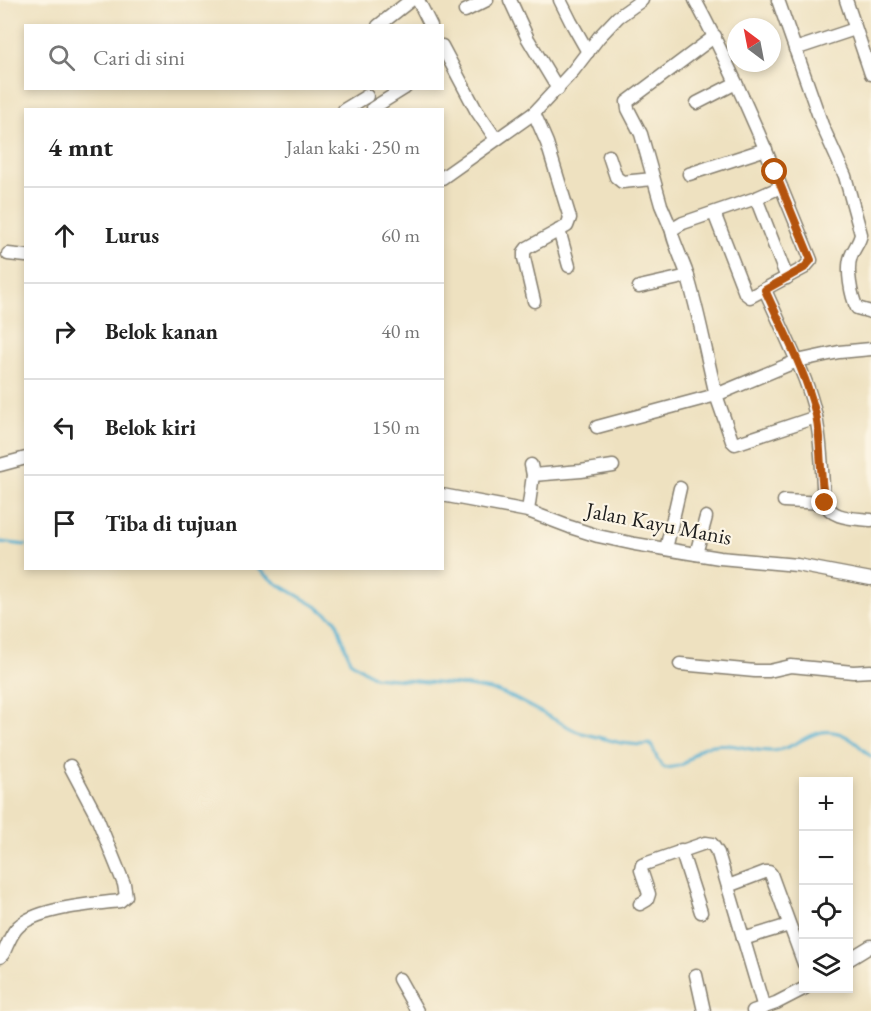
<!DOCTYPE html>
<html lang="id">
<head>
<meta charset="utf-8">
<style>
	:root { --surface:#fff; --page:#f6f6f6; --text:#222; --muted:#767676; --line:#e0e0e0 }
	body { margin:0; font-family:"EB Garamond",serif; background:var(--page); color:var(--text) }
	.controls { position:absolute; right:18px; bottom:18px; display:grid; overflow:hidden; border-radius:0px; box-shadow:0 3px 9px #0003 }
	.controls button { width:54px; height:54px; display:grid; place-items:center; padding:0; border:0; border-bottom:2px solid var(--line); background:var(--surface); color:var(--text); font:30px sans-serif }
	.compass { position:absolute; left:727px; top:18px; width:54px; height:54px; border-radius:50%; background:var(--surface); box-shadow:0 3px 9px #0003; rotate:328deg }
	.stop { position:absolute; width:18px; height:18px; margin:-14px; border:4px solid #b45309; border-radius:50%; background:#fff }
	.stop.end { background:#b45309; border-color:#fff; box-shadow:0 2px 6px #0008 }
	.list { margin:0; padding:0; list-style:none }
	h2 { display:flex; justify-content:space-between; align-items:center; height:78px; margin:0; padding:0 24px; font-size:26px }
	h2 small { font-size:20px; font-weight:400; color:var(--muted) }
	.list li { display:grid; grid-template-columns:39px 1fr auto; gap:18px; align-items:center; box-sizing:border-box; height:96px; padding:0 24px; border-top:2px solid var(--line) }
	.list b { display:block; font-size:22px; white-space:nowrap }
	.list em { font-size:20px; font-style:normal; color:var(--muted) }
	.icon { flex:none; width:33px; height:33px; fill:none; stroke:currentColor; stroke-width:2; stroke-linecap:round; stroke-linejoin:round }
	.map { position:relative; flex:none; width:871px; height:1011px; overflow:hidden }
	.search { position:absolute; background:var(--surface); box-shadow:0 3px 9px #0003; left:24px; top:24px; width:420px; height:66px; display:flex; align-items:center; gap:15px; box-sizing:border-box; padding:0 21px; border-radius:0px; color:var(--muted); font-size:22px }
	.panel { position:absolute; background:var(--surface); box-shadow:0 3px 9px #0003; left:24px; top:108px; width:420px; height:462px; border-radius:0px }
	.map>svg:first-child { display:block }
	.lines { fill:none; stroke-linecap:round; stroke-linejoin:round }
	.stream { stroke:#52afd0; stroke-width:3 }
	.minor-casing { stroke:#857e6e; stroke-width:15 }
	.minor { stroke:#fff; stroke-width:12 }
	.route { stroke:#b45309; stroke-width:8 }
	.labels { text-anchor:middle; stroke-width:4.5; stroke-linejoin:round; paint-order:stroke }
	.street-label { font-size:22px; fill:#1c1c1c; stroke:#fcf5e5 }
</style>
</head>
<body>
<div class="map">
<svg width="871" height="1011" viewBox="0 0 871 1011">
	<rect width="100%" height="100%" fill="#fcf5e5"/>
	<filter id="ink" filterUnits="userSpaceOnUse"><feTurbulence type="fractalNoise" baseFrequency=".0167" numOctaves="2"/><feDisplacementMap in="SourceGraphic" scale="12" xChannelSelector="R" yChannelSelector="G"/><feConvolveMatrix kernelMatrix="1 2 1 2 8 2 1 2 1" color-interpolation-filters="sRGB"/></filter>
	<filter id="wash" filterUnits="userSpaceOnUse"><feTurbulence type="fractalNoise" baseFrequency=".008" numOctaves="4" result="noise"/><feDisplacementMap in="SourceGraphic" scale="24" xChannelSelector="R" yChannelSelector="G"/><feGaussianBlur stdDeviation="1.35" result="paint"/><feColorMatrix in="noise" values="0 0 0 0 0 0 0 0 0 0 0 0 0 0 0 0 0 1.4 0 .05"/><feComposite in="paint" operator="in"/></filter>
	<g filter="url(#wash)">
		<rect width="100%" height="100%" fill="#eee1c0"/>
		<g class="lines">
			<!-- stream -->
			<g class="stream">
				<polyline points="0,542 26,545"/>
				<path d="M257,568l19,15 38,22 22,15 14,41 24,16 94,9 28,5 18,7 64,34 43,11 19,2 10,-1c6,7 6,19 15,24 7,-1 16,-1 21,-6 7,-6 10,-12 18,-15 21,-8 46,5 68,4 22,-1 39,-23 61,-19 15,2 27,14 38,25"/>
			</g>
		</g>
	</g>
	<g filter="url(#ink)">
		<g class="lines">
			<defs>
				<g id="minor">
					<polyline points="418,0 431,26"/>
					<polyline points="510,0 528,39 558,89"/>
					<polyline points="560,0 571,22 588,52"/>
					<path d="M695,0c32,60 60,123 86,187l-25,11 -73,25c-3,2 -9,4 -11,8 -1,4 12,34 14,40 13,41 20,83 30,124l81,-34 -32,-71"/>
					<path d="M778,0l44,125 23,51 16,58c-1,8 -7,14 -10,22 -5,13 0,40 6,52l14,4"/>
					<polyline points="846,0 871,74"/>
					<polyline points="465,11 487,0"/>
					<polyline points="378,26 411,0"/>
					<polyline points="442,46 476,110 496,139"/>
					<polyline points="795,49 855,29"/>
					<polyline points="697,103 736,83"/>
					<polyline points="373,108 405,88"/>
					<polyline points="344,110 367,96"/>
					<polyline points="609,156 616,177 622,182 653,179"/>
					<polyline points="689,174 766,149"/>
					<polyline points="442,178 534,113 573,71 599,37 618,17 642,0"/>
					<polyline points="756,198 787,278"/>
					<polyline points="714,213 745,293 750,297 804,268 811,260 781,187"/>
					<polyline points="559,230 569,266"/>
					<polyline points="672,231 661,205 641,134 628,109 627,102 715,36"/>
					<polyline points="8,254 26,256"/>
					<polyline points="639,287 688,276"/>
					<polyline points="534,301 524,258 524,252 527,248 567,226 570,218 547,143 534,113"/>
					<path d="M871,349l-32,3 -42,9c10,22 18,44 21,68 4,24 4,48 6,71 6,20 30,18 47,20"/>
					<polyline points="597,427 716,395 732,441 735,444 816,417"/>
					<polyline points="0,465 26,458"/>
					<polyline points="533,475 581,471 613,466"/>
					<polyline points="442,495 528,511 570,527 598,536 635,544 720,558 797,565 871,579"/>
					<polyline points="784,501 825,503"/>
					<polyline points="528,511 533,475 531,465"/>
					<polyline points="666,549 680,488"/>
					<polyline points="696,554 706,517"/>
					<polyline points="680,664 755,671 769,671 791,666 853,672 871,671"/>
					<polyline points="681,850 701,912"/>
					<polyline points="728,886 765,872 769,872 771,874 804,964"/>
					<polyline points="640,904 647,900 649,894 641,870 642,865 705,843 712,844 718,853 764,1008"/>
					<polyline points="743,939 789,925"/>
					<path d="M0,957l3,-3c4,-8 7,-18 13,-25 17,-21 78,-25 104,-28l6,-5 -2,-12 -28,-69 -26,-49"/>
					<polyline points="848,960 871,946"/>
					<polyline points="696,975 704,1011"/>
					<polyline points="399,979 417,1011"/>
					<polyline points="753,1011 776,1003 805,988"/>
				</g>
			</defs>
			<!-- minor casing -->
			<use href="#minor" class="minor-casing"/>
			<!-- minor -->
			<use href="#minor" class="minor"/>
		</g>
	</g>
	<g class="lines" filter="url(#ink)">
		<!-- route -->
		<path class="route" d="M775,172l36,88 -7,8 -39,22c18,40 41,82 51,125 6,29 3,59 9,88"/>
	</g>
	<g class="labels">
		<!-- street labels -->
		<g class="street-label">
			<text transform="translate(659 523) rotate(11)" y="8">Jalan Kayu Manis</text>
		</g>
	</g>
</svg>
<div class="controls">
<button>+</button>
<button>−</button>
<button><svg class="icon" aria-label="locate" viewBox="0 0 24 24"><circle cx="12" cy="12" r="6"/><path d="M12 2v4M12 18v4M2 12h4M18 12h4"/></svg></button>
<button><svg class="icon" aria-label="layers" viewBox="0 0 24 24"><path d="M12 4l9 5-9 5-9-5zM3 14l9 5 9-5"/></svg></button>
</div>
<svg class="compass" viewBox="-18 -18 36 36"><path d="M0-13l5 13h-10z" fill="#e53935"/><path d="M0 13l5-13h-10z" fill="#767676"/></svg>
<div class="stop" style="left:775px;top:172px"></div>
<div class="stop end" style="left:825px;top:503px"></div>
<div class="search"><svg class="icon" aria-label="search" viewBox="0 0 24 24"><circle cx="10" cy="10" r="6"/><path d="M15 15l6 6"/></svg>Cari di sini</div>
<section class="panel">
<h2>4 mnt<small>Jalan kaki · 250 m</small></h2>
<ul class="list">
<li><svg class="icon" aria-label="ahead" viewBox="0 0 24 24"><path d="M12 20V5M6 11l6-6 6 6"/></svg><div><b>Lurus</b></div><em>60 m</em></li>
<li><svg class="icon" aria-label="right" viewBox="0 0 24 24"><path d="M7 20v-9h11M14 6l5 5-5 5"/></svg><div><b>Belok kanan</b></div><em>40 m</em></li>
<li><svg class="icon" aria-label="left" viewBox="0 0 24 24"><path d="M17 20v-9H6M10 6l-5 5 5 5"/></svg><div><b>Belok kiri</b></div><em>150 m</em></li>
<li><svg class="icon" aria-label="arrive" viewBox="0 0 24 24"><path d="M6 21V4h12l-3 4 3 4H6"/></svg><div><b>Tiba di tujuan</b></div></li>
</ul>
</section>
</div>
</body>
</html>
